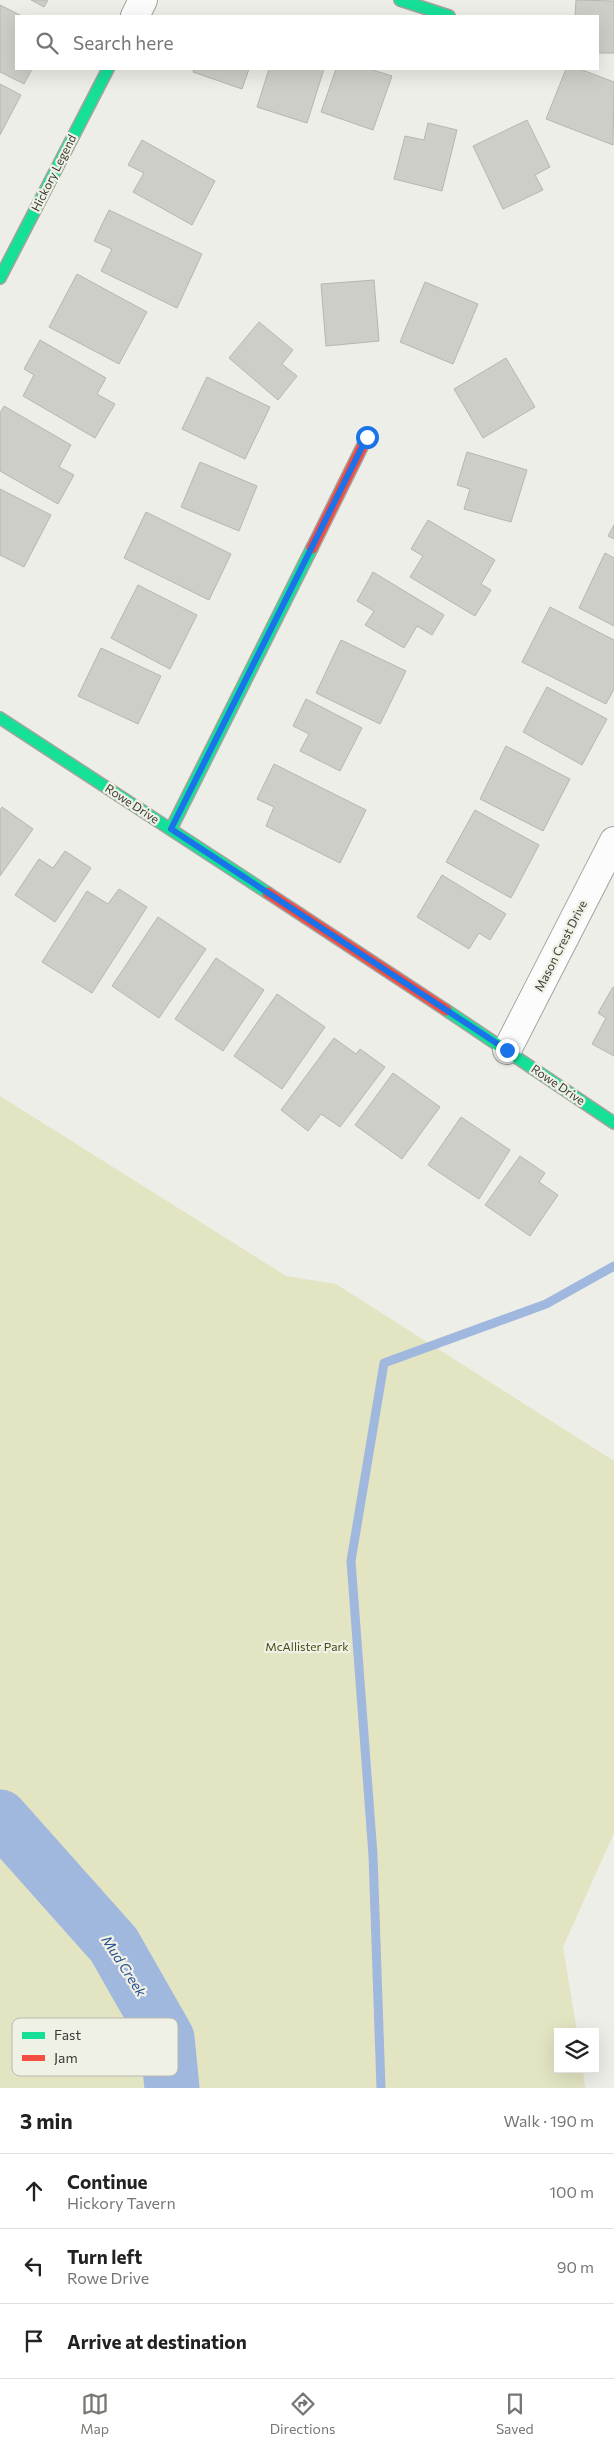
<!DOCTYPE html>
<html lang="en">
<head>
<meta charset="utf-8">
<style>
	:root { --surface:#fff; --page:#f6f6f6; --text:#222; --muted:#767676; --line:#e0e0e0; --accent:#797974 }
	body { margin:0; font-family:Commissioner,sans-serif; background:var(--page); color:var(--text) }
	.controls { position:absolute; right:15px; bottom:15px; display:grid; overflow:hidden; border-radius:0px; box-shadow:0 5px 20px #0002 }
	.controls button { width:45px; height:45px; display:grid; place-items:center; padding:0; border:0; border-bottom:1px solid var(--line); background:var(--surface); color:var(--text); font:25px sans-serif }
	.stop { position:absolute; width:15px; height:15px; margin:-11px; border:4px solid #1a73e8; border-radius:50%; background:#fff }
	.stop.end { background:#1a73e8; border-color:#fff; box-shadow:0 1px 5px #0008 }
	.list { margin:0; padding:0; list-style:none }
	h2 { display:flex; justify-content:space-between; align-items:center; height:65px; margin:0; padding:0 20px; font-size:21px }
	h2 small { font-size:16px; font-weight:400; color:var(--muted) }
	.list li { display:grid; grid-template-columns:32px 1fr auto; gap:15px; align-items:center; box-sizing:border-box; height:75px; padding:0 20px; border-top:1px solid var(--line) }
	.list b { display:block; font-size:19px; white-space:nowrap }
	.list p { margin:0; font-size:16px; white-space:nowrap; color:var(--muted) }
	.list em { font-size:16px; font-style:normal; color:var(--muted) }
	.icon { flex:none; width:28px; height:28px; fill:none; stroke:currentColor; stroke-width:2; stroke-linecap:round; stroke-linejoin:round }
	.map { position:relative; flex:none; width:614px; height:2088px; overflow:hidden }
	.search { position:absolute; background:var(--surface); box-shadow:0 5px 20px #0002; left:15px; right:15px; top:15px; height:55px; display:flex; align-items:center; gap:12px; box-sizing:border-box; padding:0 18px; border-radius:0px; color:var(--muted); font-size:19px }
	.sheet { height:290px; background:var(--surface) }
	nav { display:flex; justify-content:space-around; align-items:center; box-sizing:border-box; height:70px; border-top:1px solid var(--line); background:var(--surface); font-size:14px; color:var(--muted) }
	nav a { display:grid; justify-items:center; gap:2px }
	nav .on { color:var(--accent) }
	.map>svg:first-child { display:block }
	.green { fill:#e2e4c2 }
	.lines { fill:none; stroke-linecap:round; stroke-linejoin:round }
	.stream { stroke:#a0b7de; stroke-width:9 }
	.river { stroke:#a0b7de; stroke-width:55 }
	.building { fill:#cecec9; stroke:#b6b6b2 }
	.street-casing { stroke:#a3a39e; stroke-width:30 }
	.fast-casing { stroke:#a3a39e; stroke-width:14 }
	.jam-casing { stroke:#a3a39e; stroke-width:14 }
	.street { stroke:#fcfcfc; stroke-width:28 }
	.fast { stroke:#16e098; stroke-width:11 }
	.jam { stroke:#f24e42; stroke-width:11 }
	.route { stroke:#1a73e8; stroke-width:6 }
	.labels { text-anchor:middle; stroke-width:4.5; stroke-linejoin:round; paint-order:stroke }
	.street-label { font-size:12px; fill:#3a3a36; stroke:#f0f1e5 }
	.park-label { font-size:12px; fill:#484a13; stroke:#f0f1e5 }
	.water-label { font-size:14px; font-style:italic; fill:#2a4e95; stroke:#f0f1e5 }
	.key { fill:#f0f1e5; stroke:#b9bab0; stroke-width:1 }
	.key-label { font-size:14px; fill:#3a3a36 }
</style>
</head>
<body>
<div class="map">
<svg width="614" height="2088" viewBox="0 0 614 2088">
	<rect width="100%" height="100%" fill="#eeeee8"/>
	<!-- green -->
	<polygon class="green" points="0,1096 286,1276 336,1284 614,1461 614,1833 563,1947 577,2032 558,2032 558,2069 583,2069 585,2088 0,2088"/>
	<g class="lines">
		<!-- stream -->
		<polyline class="stream" points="381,2088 373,1855 351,1561 384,1363 546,1304 614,1266"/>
		<!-- river -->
		<polyline class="river" points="0,1817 114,1945 167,2038 172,2088"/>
	</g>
	<!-- building -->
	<g class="building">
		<polygon points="31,0 48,0 44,7"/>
		<polygon points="576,0 614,1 614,53 598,53 598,16 575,16"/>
		<polygon points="0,5 22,16 16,16 16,69 32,69 24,84 0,72"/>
		<polygon points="194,69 249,69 242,89 193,72"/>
		<polygon points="269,69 324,69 307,123 257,107"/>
		<polygon points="336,69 370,69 392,76 373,130 321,112"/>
		<polygon points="566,69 580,69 614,82 613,145 546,119"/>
		<polygon points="0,84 21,95 0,135"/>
		<polygon points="527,120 550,167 535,175 543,190 503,209 473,146"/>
		<polygon points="428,123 457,130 442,191 394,179 405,136 424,140"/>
		<polygon points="142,140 215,181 192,225 133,192 144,173 128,165"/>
		<polygon points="109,210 202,254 177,308 101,271 112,249 94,241"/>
		<polygon points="77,274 147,312 119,364 49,327"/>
		<polygon points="374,280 379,341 326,346 321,284"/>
		<polygon points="425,282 478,304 453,364 400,342"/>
		<polygon points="259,322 293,350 282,364 297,376 278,400 229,358"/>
		<polygon points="40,340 106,378 97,394 115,404 95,438 23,396 34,375 24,369"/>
		<polygon points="506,358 535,407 483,438 454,389"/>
		<polygon points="207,377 270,407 245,459 182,429"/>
		<polygon points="4,406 71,445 59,467 74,475 58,504 0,471 0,413"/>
		<polygon points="467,452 527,470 511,522 464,509 470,489 457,485"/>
		<polygon points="200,462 257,486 239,531 181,507"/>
		<polygon points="0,489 51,515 24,567 0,555"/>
		<polygon points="146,512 231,554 209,600 124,558"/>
		<polygon points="428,520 495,560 481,584 491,590 475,616 410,577 423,556 411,549"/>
		<polygon points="614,525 614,539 608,536"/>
		<polygon points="605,553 614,558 614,626 579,608"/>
		<polygon points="373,572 444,615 432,635 417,626 404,648 365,625 374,611 357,601"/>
		<polygon points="138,585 197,615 170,669 111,638"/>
		<polygon points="550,607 614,640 614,689 606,704 522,662"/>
		<polygon points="341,640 406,671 380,724 316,693"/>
		<polygon points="101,648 161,676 138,724 78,696"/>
		<polygon points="547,687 607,719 582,765 523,732"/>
		<polygon points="306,699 362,728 340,771 300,751 309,734 293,726"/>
		<polygon points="506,746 570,779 543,831 480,799"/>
		<polygon points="274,764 366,810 340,863 266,826 274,807 257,799"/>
		<polygon points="2,807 33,829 0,876 0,810"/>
		<polygon points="475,810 539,845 511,898 446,862"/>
		<polygon points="65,851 91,868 55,922 15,895 39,859 53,868"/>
		<polygon points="442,875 506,914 490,940 479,933 469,949 417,917"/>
		<polygon points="119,889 147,907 92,993 42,962 87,891 108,904"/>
		<polygon points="158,917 206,949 159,1018 112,986"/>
		<polygon points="216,958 264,990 223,1051 175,1019"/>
		<polygon points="613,987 614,988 614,1056 592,1044 606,1018 598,1013"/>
		<polygon points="277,994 325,1027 282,1089 234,1056"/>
		<polygon points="334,1038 356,1054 360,1049 385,1067 340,1127 321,1114 308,1131 281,1110"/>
		<polygon points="393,1073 440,1107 402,1159 355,1125"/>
		<polygon points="461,1117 510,1150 479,1199 428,1165"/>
		<polygon points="520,1156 545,1173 539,1182 558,1195 530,1236 485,1205"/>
	</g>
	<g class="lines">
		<defs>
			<g id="street">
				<polyline points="135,16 143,0"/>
				<polyline points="507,1050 614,841"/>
			</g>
			<g id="fast">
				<polyline points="400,0 449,16"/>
				<polyline points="0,278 108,69"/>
				<polyline points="0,718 268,893"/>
				<polyline points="171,829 312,548"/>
				<polyline points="446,1010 614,1123"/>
			</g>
			<g id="jam">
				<polyline points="312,548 367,437"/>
				<polyline points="268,893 446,1010"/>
			</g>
		</defs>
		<!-- street casing -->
		<use href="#street" class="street-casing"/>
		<!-- fast casing -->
		<use href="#fast" class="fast-casing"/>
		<!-- jam casing -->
		<use href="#jam" class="jam-casing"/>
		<!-- street -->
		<use href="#street" class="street"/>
		<!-- fast -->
		<use href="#fast" class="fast"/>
		<!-- jam -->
		<use href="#jam" class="jam"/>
	</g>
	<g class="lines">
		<!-- route -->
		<polyline class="route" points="367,437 171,829 507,1050"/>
	</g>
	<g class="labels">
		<!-- street labels -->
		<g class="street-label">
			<text transform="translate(54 173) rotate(-63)" y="4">Hickory Legend</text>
			<text transform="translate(132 804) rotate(33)" y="4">Rowe Drive</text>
			<text transform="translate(561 946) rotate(-63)" y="4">Mason Crest Drive</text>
			<text transform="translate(558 1085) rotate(34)" y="4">Rowe Drive</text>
		</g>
		<!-- park labels -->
		<g class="park-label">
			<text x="307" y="1651">McAllister Park</text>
		</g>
		<!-- water labels -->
		<g class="water-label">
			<text transform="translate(124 1966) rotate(57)" y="5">Mud Creek</text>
		</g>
	</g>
	<!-- legend -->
	<rect x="12" y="2018" width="166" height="58" rx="8" class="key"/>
	<rect x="22" y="2032" width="23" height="7" fill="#16e098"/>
	<rect x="22" y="2055" width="23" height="6" fill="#f24e42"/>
	<g class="key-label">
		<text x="54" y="2040">Fast</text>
		<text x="54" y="2063">Jam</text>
	</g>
</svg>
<div class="controls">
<button><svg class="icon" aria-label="layers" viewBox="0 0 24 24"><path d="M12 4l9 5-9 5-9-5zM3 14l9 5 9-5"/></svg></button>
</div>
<div class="stop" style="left:367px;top:437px"></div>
<div class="stop end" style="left:507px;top:1050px"></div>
<div class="search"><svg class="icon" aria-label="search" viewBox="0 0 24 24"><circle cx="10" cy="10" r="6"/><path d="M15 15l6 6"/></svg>Search here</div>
</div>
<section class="sheet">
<h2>3 min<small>Walk · 190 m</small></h2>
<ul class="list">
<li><svg class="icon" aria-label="ahead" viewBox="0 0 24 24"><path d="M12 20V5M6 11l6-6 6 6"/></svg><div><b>Continue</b><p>Hickory Tavern</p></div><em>100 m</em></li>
<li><svg class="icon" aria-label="left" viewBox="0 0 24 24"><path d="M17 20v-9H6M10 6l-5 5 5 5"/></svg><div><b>Turn left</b><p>Rowe Drive</p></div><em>90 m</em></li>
<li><svg class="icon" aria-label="arrive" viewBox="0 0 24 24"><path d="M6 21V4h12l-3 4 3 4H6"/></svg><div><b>Arrive at destination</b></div></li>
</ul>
</section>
<nav>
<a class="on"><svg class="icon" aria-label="map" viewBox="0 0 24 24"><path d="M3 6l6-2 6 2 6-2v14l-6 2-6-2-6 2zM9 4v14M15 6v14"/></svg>Map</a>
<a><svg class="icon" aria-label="directions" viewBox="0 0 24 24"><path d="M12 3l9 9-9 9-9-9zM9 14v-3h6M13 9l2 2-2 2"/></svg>Directions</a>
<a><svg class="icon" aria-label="saved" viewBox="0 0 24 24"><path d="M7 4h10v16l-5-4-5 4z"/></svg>Saved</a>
</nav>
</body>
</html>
